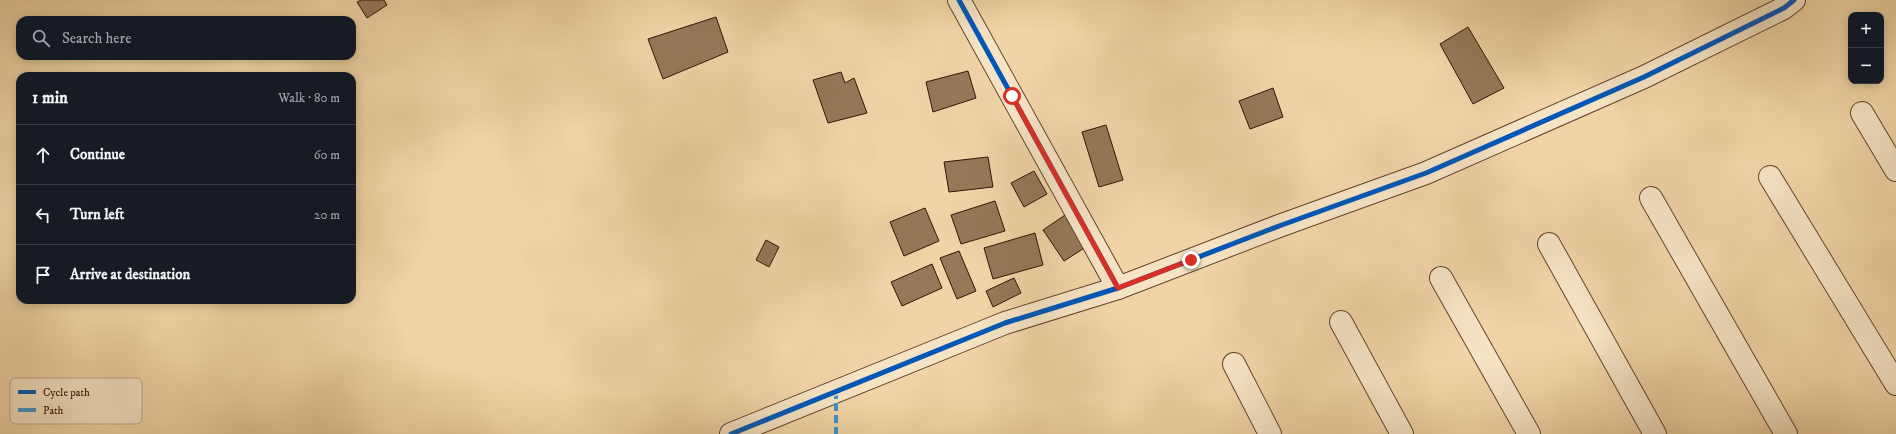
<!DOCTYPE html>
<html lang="en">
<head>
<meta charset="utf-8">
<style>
	:root { --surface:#171b24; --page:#242831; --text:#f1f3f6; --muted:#9ea1a6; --line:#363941 }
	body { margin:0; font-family:"IM FELL DW Pica",serif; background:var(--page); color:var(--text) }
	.controls { position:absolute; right:12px; top:12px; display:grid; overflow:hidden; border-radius:8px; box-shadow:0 2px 10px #0003 }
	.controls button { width:36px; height:36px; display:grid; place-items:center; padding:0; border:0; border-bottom:1px solid var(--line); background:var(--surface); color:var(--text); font:20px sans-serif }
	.stop { position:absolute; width:12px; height:12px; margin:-9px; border:3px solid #d93025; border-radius:50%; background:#fff }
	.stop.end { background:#d93025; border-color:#fff; box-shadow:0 1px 4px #0008 }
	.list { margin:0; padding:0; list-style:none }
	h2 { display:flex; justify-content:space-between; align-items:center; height:52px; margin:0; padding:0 16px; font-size:17px }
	h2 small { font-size:13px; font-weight:400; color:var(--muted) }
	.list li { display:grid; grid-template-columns:26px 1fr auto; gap:12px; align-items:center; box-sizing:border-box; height:60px; padding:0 16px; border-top:1px solid var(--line) }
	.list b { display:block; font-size:15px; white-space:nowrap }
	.list em { font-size:13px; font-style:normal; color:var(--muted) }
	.icon { flex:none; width:22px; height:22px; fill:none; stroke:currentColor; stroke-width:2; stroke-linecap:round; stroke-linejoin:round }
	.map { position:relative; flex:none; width:1896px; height:434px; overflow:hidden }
	.search { position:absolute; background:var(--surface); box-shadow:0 2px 10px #0003; left:16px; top:16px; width:340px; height:44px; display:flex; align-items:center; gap:10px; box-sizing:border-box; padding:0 14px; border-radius:12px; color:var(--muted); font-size:15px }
	.panel { position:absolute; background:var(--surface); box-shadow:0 2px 10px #0003; left:16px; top:72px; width:340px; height:232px; border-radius:12px }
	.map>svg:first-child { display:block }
	.building { fill:#957858; stroke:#331404 }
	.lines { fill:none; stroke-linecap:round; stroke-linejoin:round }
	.minor-casing { stroke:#62442c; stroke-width:24 }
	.minor { stroke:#f5e3c4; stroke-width:22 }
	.quiet { stroke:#3d93d1; stroke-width:4; stroke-dasharray:8 4; stroke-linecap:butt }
	.cycleway-casing { stroke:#f5e3c4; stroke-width:8 }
	.cycleway { stroke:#0057b8; stroke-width:5 }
	.route { stroke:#d93025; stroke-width:5 }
	.key { fill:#f5e3c4; stroke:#bba58a; stroke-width:1 }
	.key-label { font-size:11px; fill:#331404 }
</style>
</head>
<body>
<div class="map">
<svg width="1896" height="434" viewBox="0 0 1896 434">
	<rect width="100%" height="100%" fill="#f0d4a5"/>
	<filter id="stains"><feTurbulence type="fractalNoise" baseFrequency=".005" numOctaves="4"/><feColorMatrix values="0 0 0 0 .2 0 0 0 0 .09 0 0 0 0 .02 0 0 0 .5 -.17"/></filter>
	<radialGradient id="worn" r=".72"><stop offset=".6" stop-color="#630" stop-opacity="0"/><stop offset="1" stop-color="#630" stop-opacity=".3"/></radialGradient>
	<!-- building -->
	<g class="building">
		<polygon points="361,0 384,0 387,5 367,18 357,2"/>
		<polygon points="716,17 728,52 663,79 648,39"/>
		<polygon points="1468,27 1504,88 1473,104 1440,44"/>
		<polygon points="968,71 976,98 933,112 926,82"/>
		<polygon points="841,72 845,83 854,78 867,113 828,123 813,80"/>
		<polygon points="1273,88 1283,117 1250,129 1239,101"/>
		<polygon points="1106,125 1123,180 1099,187 1082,132"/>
		<polygon points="988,157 993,187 949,192 944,162"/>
		<polygon points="1034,171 1047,194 1024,207 1011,183"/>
		<polygon points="995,201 1005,231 961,244 951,215"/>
		<polygon points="925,208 939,241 904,256 890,222"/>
		<polygon points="1068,213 1089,245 1064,261 1043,230"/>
		<polygon points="1035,233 1043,265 993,279 984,248"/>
		<polygon points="766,240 779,247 769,267 756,260"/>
		<polygon points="959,251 976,291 957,299 940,258"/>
		<polygon points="932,264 942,288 902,306 891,282"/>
		<polygon points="1014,278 1021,293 993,307 986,291"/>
	</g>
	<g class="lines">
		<defs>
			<g id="minor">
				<polyline points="959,0 1118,288"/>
				<polyline points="1862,113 1896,170"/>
				<polyline points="1770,177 1896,384"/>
				<polyline points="1651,198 1786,434"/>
				<polyline points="1549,244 1655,434"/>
				<polyline points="1441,278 1529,434"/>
				<polyline points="1341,322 1402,434"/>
				<polyline points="1234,364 1270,434"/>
				<polyline points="731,434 1005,323 1118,288 1279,226 1426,173 1644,77 1784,8 1794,0"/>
			</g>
		</defs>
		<!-- minor casing -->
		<use href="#minor" class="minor-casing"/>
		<!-- minor -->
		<use href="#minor" class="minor"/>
		<!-- quiet -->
		<polyline class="quiet" points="836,391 836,434"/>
		<defs>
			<g id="cycleway">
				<polyline points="959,0 1118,288"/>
				<polyline points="731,434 1005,323 1118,288 1279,226 1426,173 1644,77 1784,8 1794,0"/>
			</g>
		</defs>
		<!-- cycleway casing -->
		<use href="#cycleway" class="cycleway-casing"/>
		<!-- cycleway -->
		<use href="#cycleway" class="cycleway"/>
	</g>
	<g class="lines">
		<!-- route -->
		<polyline class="route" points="1012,96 1118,288 1191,260"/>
	</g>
	<!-- legend -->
	<rect x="10" y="378" width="132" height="46" rx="6" class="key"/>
	<rect x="18" y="390" width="18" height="4" fill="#0057b8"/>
	<rect x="18" y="408" width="18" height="4" fill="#3d93d1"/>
	<g class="key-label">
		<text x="43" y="396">Cycle path</text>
		<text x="43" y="414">Path</text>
	</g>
	<rect width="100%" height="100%" filter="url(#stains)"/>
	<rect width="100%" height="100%" fill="url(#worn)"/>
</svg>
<div class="controls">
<button>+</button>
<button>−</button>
</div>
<div class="stop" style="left:1012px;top:96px"></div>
<div class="stop end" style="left:1191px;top:260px"></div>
<div class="search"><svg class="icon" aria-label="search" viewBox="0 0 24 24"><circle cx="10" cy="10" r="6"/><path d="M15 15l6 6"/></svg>Search here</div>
<section class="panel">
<h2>1 min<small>Walk · 80 m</small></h2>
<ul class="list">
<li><svg class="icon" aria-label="ahead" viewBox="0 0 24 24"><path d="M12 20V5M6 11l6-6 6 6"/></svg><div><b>Continue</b></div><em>60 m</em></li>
<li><svg class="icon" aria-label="left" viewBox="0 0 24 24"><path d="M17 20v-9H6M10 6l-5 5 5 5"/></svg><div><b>Turn left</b></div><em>20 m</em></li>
<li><svg class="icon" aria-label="arrive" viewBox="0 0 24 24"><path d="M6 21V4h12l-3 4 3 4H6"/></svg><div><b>Arrive at destination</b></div></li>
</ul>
</section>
</div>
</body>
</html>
